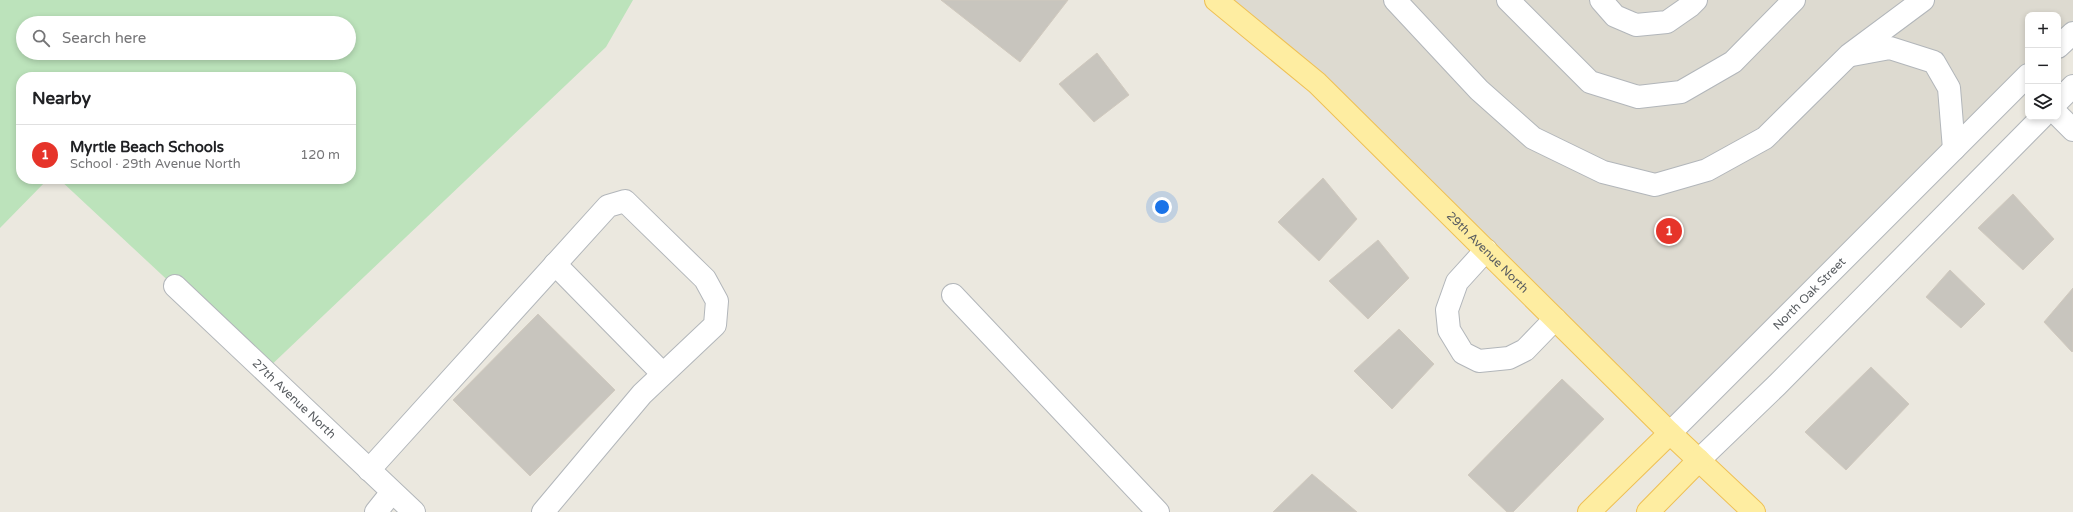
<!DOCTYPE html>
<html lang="en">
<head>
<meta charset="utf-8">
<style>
	:root { --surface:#fff; --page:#f2f2f2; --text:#202124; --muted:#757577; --line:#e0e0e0; --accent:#e6342a }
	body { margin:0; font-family:"Varela Round",sans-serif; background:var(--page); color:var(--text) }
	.controls { position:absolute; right:12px; top:12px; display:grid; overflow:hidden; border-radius:8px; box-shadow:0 2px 6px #0003 }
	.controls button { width:36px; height:36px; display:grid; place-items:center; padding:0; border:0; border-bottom:1px solid var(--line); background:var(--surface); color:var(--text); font:20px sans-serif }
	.you { position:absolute; left:1162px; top:207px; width:14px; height:14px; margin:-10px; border:3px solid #fff; border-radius:50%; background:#1a73e8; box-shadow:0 0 0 6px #1a73e833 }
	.badge { display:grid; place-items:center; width:26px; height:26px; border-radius:50%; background:var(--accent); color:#fff; font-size:13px; font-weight:700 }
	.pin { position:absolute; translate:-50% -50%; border:2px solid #fff; box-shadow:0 1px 4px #0006 }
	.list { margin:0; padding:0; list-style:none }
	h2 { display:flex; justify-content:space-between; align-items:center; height:52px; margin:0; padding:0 16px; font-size:17px }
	h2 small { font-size:13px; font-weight:400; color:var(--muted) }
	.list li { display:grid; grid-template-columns:26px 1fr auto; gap:12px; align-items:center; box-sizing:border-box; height:60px; padding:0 16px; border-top:1px solid var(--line) }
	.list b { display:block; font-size:15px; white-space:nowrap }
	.list p { margin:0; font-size:13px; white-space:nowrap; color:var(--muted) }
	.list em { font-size:13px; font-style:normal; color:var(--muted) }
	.icon { flex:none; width:22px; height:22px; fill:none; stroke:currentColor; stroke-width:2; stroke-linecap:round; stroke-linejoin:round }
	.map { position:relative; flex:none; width:2073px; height:512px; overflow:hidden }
	.search { position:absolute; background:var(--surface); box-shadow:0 2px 6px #0003; left:16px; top:16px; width:340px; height:44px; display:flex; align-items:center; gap:10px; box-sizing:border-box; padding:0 14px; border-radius:22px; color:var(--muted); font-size:15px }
	.panel { position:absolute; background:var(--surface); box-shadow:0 2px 6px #0003; left:16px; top:72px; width:340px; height:112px; border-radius:16px }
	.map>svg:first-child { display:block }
	.education { fill:#dddad0 }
	.green { fill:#bce3bb; fill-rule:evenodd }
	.building { fill:#c8c5be; stroke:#d0c9be }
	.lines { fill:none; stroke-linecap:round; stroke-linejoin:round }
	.minor-casing { stroke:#b2b6ba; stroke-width:24 }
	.major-casing { stroke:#efc054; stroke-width:24 }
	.minor { stroke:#fff; stroke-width:22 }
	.major { stroke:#feeda1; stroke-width:22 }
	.labels { text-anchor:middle; stroke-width:3; stroke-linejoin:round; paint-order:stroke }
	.street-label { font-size:12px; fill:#585c60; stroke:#fff }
</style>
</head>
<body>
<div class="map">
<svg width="2073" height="512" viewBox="0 0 2073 512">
	<rect width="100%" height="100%" fill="#ebe8df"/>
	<!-- education -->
	<polygon class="education" points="1214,0 2073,0 2073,33 2058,47 2058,15 2028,15 2028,75 1670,433"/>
	<!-- green -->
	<path class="green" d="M0,0h633l-27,47 -341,324 -206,-192h292v-102h-330v102h27l-48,49zM23,23h326v30h-326z"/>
	<!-- building -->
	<g class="building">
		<polygon points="941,0 1068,0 1020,62"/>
		<polygon points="1097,53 1129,95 1094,122 1059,84"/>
		<polygon points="1323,178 1357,219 1319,261 1278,222"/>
		<polygon points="2013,194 2054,239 2023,270 1978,228"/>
		<polygon points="1378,240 1409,278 1368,319 1329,281"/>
		<polygon points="1950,270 1985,304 1961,328 1926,297"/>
		<polygon points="2073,288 2073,351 2072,352 2044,322"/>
		<polygon points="538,314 615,390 530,476 453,400"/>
		<polygon points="1399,329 1434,364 1392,409 1354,371"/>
		<polygon points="1871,367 1909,404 1846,470 1805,432"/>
		<polygon points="1562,379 1604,419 1513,512 1507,512 1468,475"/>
		<polygon points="1312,474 1357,512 1273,512"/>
	</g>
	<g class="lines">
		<defs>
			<g id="minor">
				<polyline points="1395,0 1479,90 1533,138 1603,172 1655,185 1707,170 1765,138 1849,55 1923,0"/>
				<polyline points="1508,0 1590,82 1638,97 1681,92 1733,62 1794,0"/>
				<polyline points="1601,0 1615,16 1636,25 1667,22 1690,6 1696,0"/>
				<polyline points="2058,47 2073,33"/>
				<polyline points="1852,55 1890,48 1934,62 1949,88 1954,149"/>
				<polyline points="2058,101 2073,86"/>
				<polyline points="2058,115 2073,130"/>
				<polyline points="1486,250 1457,282 1447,310 1449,330 1463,353 1479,361 1509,358 1525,350 1555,319"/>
				<polyline points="555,264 662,373"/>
				<path id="s1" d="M175,286l239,226"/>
				<polyline points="953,295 1158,512"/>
				<path id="s2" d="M1670,433l358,-358"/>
				<polyline points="1699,460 1777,385 2042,117"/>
				<polyline points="369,470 608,206 625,201 705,279 717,301 715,325 642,394 543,512"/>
				<polyline points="376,512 392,492"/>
			</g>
			<g id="major">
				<path id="s3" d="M1216,0l101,83 353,350 84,79"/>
				<polyline points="1589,512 1670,433"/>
				<polyline points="1648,512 1699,460"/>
			</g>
		</defs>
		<!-- minor casing -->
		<use href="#minor" class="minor-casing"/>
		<!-- major casing -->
		<use href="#major" class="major-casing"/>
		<!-- minor -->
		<use href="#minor" class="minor"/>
		<!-- major -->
		<use href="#major" class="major"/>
	</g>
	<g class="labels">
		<!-- street labels -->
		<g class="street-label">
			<text dy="4" stroke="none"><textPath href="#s3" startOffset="371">29th Avenue North</textPath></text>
			<text dy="4" stroke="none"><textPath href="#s2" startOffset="197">North Oak Street</textPath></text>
			<text dy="4" stroke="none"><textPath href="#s1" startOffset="164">27th Avenue North</textPath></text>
		</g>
	</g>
</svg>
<div class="controls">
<button>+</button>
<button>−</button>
<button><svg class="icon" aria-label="layers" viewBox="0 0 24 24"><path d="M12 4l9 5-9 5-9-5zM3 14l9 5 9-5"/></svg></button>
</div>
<div class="you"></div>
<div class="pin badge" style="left:1669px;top:231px">1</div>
<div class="search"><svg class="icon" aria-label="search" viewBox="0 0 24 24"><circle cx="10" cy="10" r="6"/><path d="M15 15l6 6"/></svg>Search here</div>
<section class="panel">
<h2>Nearby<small></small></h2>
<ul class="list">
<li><span class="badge">1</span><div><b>Myrtle Beach Schools</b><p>School · 29th Avenue North</p></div><em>120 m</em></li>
</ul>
</section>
</div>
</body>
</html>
